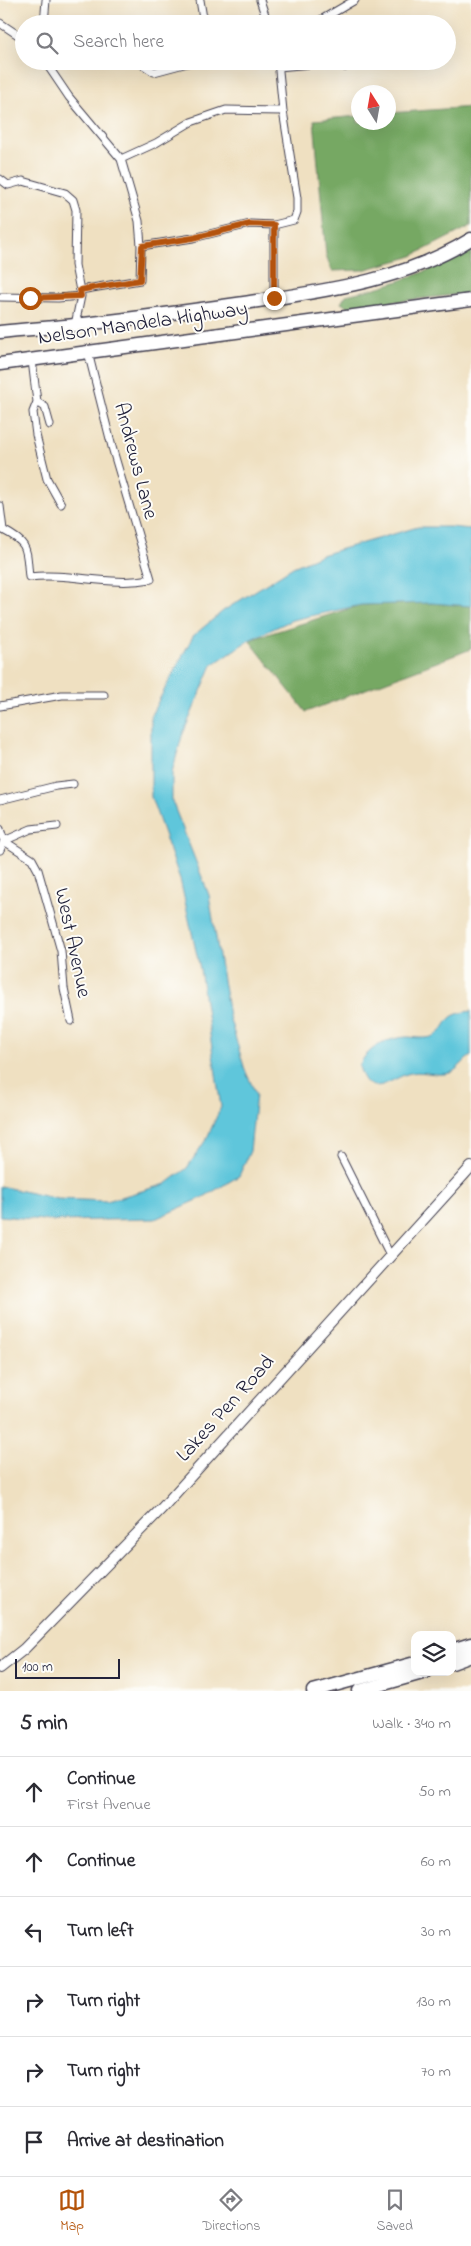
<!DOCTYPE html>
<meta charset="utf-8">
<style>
:root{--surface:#fff;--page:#f7f7f7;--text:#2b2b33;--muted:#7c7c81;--line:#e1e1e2;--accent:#b45309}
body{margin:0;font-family:"Indie Flower",sans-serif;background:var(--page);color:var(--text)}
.controls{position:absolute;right:15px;bottom:15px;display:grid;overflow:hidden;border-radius:10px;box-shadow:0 5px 20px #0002}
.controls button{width:45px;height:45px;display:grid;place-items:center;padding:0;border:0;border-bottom:1px solid var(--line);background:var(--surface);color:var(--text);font:25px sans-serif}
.compass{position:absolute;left:351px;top:85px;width:45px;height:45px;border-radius:50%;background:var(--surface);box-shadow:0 5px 20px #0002;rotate:349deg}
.scale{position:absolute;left:15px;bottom:12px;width:105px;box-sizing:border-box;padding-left:5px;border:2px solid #22223b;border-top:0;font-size:14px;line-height:18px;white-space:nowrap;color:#22223b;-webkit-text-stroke:4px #fdfcf7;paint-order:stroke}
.stop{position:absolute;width:15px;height:15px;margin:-11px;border:4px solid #b45309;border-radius:50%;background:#fff}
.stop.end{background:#b45309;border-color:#fff;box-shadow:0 1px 5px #0008}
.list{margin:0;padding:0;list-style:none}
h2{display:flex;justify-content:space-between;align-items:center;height:65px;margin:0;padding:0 20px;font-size:21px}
h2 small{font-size:16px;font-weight:400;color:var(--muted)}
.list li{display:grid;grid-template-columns:32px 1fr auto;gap:15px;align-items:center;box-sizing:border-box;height:70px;padding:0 20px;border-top:1px solid var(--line)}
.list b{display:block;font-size:19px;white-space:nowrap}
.list p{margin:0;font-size:16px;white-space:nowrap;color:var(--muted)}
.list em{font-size:16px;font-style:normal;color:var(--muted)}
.icon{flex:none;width:28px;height:28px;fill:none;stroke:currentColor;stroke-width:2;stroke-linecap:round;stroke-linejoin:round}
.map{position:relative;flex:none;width:471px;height:1691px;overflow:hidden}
.search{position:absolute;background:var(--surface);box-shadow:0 5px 20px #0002;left:15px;right:15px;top:15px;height:55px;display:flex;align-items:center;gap:12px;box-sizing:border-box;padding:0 18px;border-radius:28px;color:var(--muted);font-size:19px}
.sheet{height:485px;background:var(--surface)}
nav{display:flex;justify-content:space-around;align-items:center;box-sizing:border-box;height:70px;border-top:1px solid var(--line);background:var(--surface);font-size:14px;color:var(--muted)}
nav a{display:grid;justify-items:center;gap:2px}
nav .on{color:var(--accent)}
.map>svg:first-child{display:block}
</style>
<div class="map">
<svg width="471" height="1691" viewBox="0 0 471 1691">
<rect width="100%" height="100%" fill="#fdfcf7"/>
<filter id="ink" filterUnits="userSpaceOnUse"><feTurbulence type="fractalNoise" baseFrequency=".02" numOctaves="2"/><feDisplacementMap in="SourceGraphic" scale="10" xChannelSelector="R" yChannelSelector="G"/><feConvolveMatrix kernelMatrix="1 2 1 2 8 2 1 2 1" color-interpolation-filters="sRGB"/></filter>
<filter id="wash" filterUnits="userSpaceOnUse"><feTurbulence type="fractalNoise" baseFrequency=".0096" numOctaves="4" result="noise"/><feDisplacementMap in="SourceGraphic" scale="20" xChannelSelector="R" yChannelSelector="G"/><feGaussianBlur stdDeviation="1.12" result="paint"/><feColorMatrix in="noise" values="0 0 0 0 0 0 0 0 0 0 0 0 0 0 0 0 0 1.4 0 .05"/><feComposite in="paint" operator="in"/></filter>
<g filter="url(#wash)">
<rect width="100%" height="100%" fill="#efe0c1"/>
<path fill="#76a863" stroke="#4c654f" d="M471,107V226L410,257L363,270L332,271L326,255L314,120L358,116V122H388L389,113Z
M471,251V293L348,307L341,303L346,295C394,285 427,272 471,251Z
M431,603L471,606V649L306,712L249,640L361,605Z"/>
<path fill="#5ec6db" stroke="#40748b" d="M418,527H450L471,529V606L431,603L361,605L292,620L249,640L212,665L182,736L172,772V801L209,895L229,1016L245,1070L256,1094L250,1151L239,1176L202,1198L155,1219L55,1221L0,1216V1186L58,1199L107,1201L166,1184L187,1168L207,1138L221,1107L200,969L180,879L151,797V715L193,636L223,611L293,567L321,555Z
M471,1011V1056C463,1061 458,1070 450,1073C435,1077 421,1069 407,1074C387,1081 368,1101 359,1066C367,1048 387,1038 407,1037C415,1037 425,1040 434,1036C452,1025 440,1015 471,1011Z"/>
</g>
<g filter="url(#ink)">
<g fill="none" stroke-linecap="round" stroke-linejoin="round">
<defs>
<path id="street" d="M200,0L204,24
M260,0L268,24
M0,23L24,39
M44,24L46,0
M314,24L355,0
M47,61L48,66L69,97L121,159L139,221L141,246L140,280L80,290
M137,61L154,72L195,61
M279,67L331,62L345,67L361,61
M121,159L156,143L191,122L226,110L283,111
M0,179L8,185L23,181L65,193L73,200L76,210L75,265L81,296L75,325
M141,246L193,238L250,224L274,225
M0,297L58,298L81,296
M274,298V225L294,220L297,212V198L283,111L278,61
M32,360L37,402L33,412L36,435L47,479L61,504
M37,402L45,407L50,425
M0,506L3,530C30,544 26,549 29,577C70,572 110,587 151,579L112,447L88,352
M0,706L62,695H104
M0,800L56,786L73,784
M0,829L4,841L32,859L38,870L61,951L64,988L71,1021
M0,850L4,841L31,829L57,826
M341,1157L390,1255"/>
<path id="secondary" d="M0,1668L24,1649L162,1508L471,1167"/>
<path id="highway" d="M0,332C25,329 50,328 75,325C132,319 188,311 244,303C323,291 402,282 471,239
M0,364L471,300
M452,1650L471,1644
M452,1663L471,1656
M313,1691L415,1663
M359,1691L426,1672"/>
</defs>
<use href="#street" stroke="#413e4f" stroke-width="9"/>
<use href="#secondary" stroke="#413e4f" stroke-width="12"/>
<use href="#highway" stroke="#413e4f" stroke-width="15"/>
<use href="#street" stroke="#fff" stroke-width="7"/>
<use href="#secondary" stroke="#fff" stroke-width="10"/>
<use href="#highway" stroke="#fff" stroke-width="12"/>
</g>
</g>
<g fill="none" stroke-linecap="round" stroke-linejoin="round" filter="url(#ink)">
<path stroke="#b45309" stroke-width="6" d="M30,298L81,296L80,290L140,280L142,246L193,238L250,224L274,225V298"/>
</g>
<g text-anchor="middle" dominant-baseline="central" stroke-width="4" stroke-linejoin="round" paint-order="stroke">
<g font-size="21" fill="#22223b" stroke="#fdfcf7">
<text transform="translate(143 324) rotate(-8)">Nelson Mandela Highway</text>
<text transform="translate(135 461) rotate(75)">Andrews Lane</text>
<text transform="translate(72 943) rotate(78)">West Avenue</text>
<text transform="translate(226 1409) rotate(-48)">Lakes Pen Road</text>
</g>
</g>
</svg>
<div class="controls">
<button><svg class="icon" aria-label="layers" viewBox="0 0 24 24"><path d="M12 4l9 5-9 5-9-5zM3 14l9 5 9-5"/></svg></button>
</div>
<svg class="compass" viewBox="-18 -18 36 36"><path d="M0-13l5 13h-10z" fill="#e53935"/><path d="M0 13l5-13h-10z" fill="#7c7c81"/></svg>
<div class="scale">100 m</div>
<div class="stop" style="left:30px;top:298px"></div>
<div class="stop end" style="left:274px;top:298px"></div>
<div class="search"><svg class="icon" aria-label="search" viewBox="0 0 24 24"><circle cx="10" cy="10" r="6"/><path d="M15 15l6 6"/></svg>Search here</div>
</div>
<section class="sheet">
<h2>5 min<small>Walk · 340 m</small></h2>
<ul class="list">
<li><svg class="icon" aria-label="ahead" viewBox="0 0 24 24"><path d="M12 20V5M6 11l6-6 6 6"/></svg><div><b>Continue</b><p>First Avenue</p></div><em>50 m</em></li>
<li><svg class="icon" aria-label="ahead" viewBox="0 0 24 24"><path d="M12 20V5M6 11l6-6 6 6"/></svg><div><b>Continue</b></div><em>60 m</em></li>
<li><svg class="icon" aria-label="left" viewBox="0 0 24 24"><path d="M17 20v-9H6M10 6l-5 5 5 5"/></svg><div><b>Turn left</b></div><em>30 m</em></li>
<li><svg class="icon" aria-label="right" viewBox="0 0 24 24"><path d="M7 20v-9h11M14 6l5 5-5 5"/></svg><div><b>Turn right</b></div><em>130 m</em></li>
<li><svg class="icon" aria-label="right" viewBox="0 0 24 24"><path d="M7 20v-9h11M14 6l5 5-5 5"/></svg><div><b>Turn right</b></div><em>70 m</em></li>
<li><svg class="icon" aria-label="arrive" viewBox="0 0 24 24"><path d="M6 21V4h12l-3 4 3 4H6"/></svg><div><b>Arrive at destination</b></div></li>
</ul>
</section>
<nav>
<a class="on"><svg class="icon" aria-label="map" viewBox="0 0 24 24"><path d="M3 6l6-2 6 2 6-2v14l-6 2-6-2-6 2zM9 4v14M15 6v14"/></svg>Map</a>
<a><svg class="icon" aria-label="directions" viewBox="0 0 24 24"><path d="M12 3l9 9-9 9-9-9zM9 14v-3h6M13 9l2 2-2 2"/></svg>Directions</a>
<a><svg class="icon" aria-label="saved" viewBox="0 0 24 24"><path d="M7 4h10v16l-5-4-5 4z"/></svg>Saved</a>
</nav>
